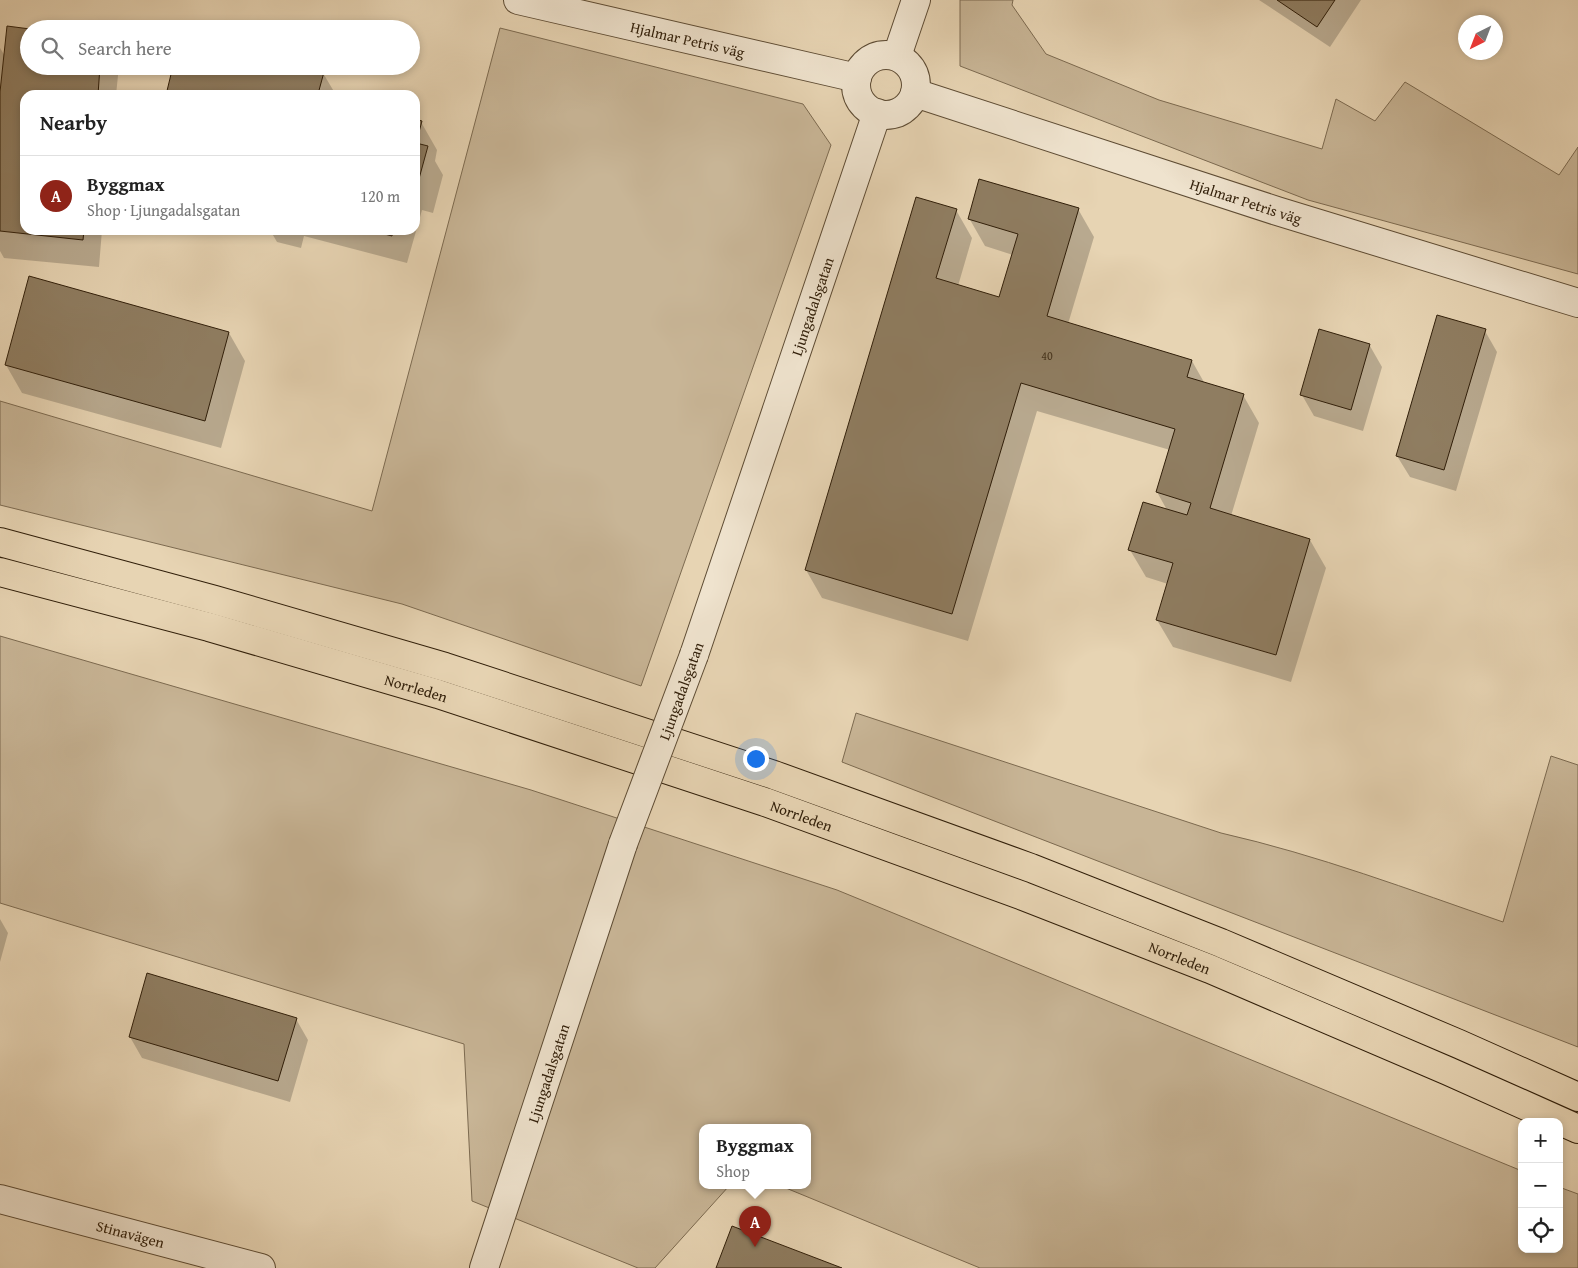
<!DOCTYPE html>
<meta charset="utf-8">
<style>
:root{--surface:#fff;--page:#f6f6f6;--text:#222;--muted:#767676;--line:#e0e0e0;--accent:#8f2418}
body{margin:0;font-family:"Gentium Book Plus",serif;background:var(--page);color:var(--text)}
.controls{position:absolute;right:15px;bottom:15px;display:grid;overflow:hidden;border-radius:10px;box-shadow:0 2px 8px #0003}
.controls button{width:45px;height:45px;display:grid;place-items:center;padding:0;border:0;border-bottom:1px solid var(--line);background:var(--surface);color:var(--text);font:25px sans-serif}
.compass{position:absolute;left:1458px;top:15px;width:45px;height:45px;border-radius:50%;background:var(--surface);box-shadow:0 2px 8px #0003;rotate:222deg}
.you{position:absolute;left:755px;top:758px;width:18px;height:18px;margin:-12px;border:4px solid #fff;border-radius:50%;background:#1a73e8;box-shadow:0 0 0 8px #1a73e833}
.badge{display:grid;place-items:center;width:32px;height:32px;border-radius:50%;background:var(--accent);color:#fff;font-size:16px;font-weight:700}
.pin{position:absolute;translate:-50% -41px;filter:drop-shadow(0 1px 2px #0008)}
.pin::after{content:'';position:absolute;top:26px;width:18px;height:15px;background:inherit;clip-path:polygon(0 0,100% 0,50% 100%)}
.popup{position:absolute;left:699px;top:1124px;width:112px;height:65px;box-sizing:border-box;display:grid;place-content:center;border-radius:10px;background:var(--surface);filter:drop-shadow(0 1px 4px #0005);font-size:16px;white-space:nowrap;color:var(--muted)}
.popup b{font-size:19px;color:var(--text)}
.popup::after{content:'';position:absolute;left:50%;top:100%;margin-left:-10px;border:10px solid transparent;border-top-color:var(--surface)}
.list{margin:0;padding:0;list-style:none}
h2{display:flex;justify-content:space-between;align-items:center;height:65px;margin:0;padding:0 20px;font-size:21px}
h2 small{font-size:16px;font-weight:400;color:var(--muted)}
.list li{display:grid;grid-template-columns:32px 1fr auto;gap:15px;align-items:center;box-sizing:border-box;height:80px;padding:0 20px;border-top:1px solid var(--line)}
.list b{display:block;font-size:19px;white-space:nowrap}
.list p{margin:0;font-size:16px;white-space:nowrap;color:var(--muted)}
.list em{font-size:16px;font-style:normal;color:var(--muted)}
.icon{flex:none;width:28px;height:28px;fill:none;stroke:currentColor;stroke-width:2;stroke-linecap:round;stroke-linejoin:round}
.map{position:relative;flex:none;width:1578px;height:1268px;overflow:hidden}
.search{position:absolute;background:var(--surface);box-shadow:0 2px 8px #0003;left:20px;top:20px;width:400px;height:55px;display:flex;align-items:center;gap:12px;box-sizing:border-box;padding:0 18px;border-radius:28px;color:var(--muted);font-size:19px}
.panel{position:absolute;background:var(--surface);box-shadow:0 2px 8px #0003;left:20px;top:90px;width:400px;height:145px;border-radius:15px}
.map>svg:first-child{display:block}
</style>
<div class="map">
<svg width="1578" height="1268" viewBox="0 0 1578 1268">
<rect width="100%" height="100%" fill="#e7d4b3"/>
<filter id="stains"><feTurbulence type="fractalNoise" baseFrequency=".004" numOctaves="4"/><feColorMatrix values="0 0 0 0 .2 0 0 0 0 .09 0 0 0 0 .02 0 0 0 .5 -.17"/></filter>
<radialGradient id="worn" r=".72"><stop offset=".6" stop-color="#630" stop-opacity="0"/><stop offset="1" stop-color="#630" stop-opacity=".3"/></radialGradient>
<path fill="#c8b596" stroke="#7c6a50" d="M960,0H1013L1012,5L1046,54L1159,100L1322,149L1336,99L1375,121L1405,82L1559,175L1578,147V274L1308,200L960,66Z
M500,28L803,104L831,145L641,686L402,604L0,505V401L372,511Z
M0,636L531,790L837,890L1522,1171V1249H1559V1187L1578,1194V1268H980L781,1186H808V1128H702V1186H729L655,1268H638L472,1201L464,1044L0,903Z
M856,713L1221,833C1318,855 1410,890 1503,922L1551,756L1578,765V1047L842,762Z"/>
<path fill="#0003" d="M1259,0H1361L1330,47Z
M0,48L5,56L29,66H119L116,95H25V230H102L99,267L4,258L0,251V105L2,89H0Z
M323,73L336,95H167Z
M415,120L421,122L437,150L435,161L443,175L433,213L422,210L407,263L304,236L301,248L277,242L270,230H415Z
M1078,209L1094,237L1068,324L1192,361L1205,384L1243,395L1259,423L1231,516L1310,540L1326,568L1291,682L1173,647L1157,620L1168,584L1146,577L1130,550L1167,510L1157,492L1170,450L1037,411L968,641L822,598L806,570L956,210L972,238L958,286L1000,299L1013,255L985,246L969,218Z
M1320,331L1370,346L1382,367L1363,431L1314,416L1302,395Z
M1485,331L1497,352L1456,491L1410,477L1397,456Z
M229,333L245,361L221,448L22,393L6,365Z
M0,919L8,933L0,962Z
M296,1019L308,1040L290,1102L142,1058L130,1037Z"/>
<path fill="#8f7d61" stroke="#301e09" d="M1277,0H1335L1317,27Z
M7,26L30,29L29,66H100L98,95H25V230H84L83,240L0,231V92Z
M173,66H301L324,72L318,94L323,95H166Z
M415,119L422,121L416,143L428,146L417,186L415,185Z
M979,179L1079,208L1047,316L1192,360L1187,377L1244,394L1210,508L1310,539L1276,655L1156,620L1173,563L1128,550L1143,502L1187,515L1191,503L1156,492L1175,429L1021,383L952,614L805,570L916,197L957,209L936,278L999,297L1018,234L968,219Z
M369,230H393L392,236Z
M29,276L229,332L205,421L5,365Z
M1437,315L1486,329L1444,470L1396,456Z
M1319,329L1370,344L1351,410L1300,395Z
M147,973L297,1018L278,1081L129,1037Z
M732,1226L842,1268H716Z"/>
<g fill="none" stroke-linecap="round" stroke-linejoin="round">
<defs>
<g id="minor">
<path id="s1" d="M518,0L857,78"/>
<circle cx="886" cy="85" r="30"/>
<path d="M897,56L916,0"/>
<path id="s2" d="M915,93L1277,211L1578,303"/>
<path id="s3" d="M694,655L877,113"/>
<path id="s4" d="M0,1199L261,1268"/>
<path id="s5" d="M484,1268L623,844"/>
</g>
<g id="trunk">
<path d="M0,542L215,600L445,667L774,775L1031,868L1221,943L1459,1044L1578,1097"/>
<path id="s6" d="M0,572L209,627L438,694L765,802L1023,896L1210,969L1448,1071L1578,1129"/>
</g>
</defs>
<use href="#minor" stroke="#5e4c34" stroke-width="30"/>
<use href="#trunk" stroke="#301e09" stroke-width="30"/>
<use href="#minor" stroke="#efe3ce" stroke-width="28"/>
<use href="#trunk" stroke="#e7d4b3" stroke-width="28"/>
<defs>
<path id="minor-bridge" d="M623,844L694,655"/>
</defs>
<use href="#minor-bridge" stroke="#5e4c34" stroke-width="30" stroke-linecap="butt"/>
<use href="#minor-bridge" stroke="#efe3ce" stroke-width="28"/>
</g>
<g text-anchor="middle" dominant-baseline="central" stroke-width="5" stroke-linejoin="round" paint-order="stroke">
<g font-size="12" fill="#48361f">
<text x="1047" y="355">40</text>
</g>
<g font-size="15" fill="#301e09" stroke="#efe3ce">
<text stroke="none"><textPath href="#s1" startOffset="174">Hjalmar Petris väg</textPath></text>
<text stroke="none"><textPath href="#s2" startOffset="348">Hjalmar Petris väg</textPath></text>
<text stroke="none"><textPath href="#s3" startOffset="368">Ljungadalsgatan</textPath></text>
<text stroke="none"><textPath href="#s6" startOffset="432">Norrleden</textPath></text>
<text transform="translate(681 691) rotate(-70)">Ljungadalsgatan</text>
<text stroke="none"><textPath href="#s6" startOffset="838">Norrleden</textPath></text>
<text stroke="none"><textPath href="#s6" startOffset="1242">Norrleden</textPath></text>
<text stroke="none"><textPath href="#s5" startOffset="205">Ljungadalsgatan</textPath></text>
<text stroke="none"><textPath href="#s4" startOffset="135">Stinavägen</textPath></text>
</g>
</g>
<rect width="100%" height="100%" filter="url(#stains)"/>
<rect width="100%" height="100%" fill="url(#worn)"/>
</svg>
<div class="controls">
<button>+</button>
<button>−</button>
<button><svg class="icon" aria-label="locate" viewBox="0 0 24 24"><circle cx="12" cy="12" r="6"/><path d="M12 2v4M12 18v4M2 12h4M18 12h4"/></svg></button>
</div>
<svg class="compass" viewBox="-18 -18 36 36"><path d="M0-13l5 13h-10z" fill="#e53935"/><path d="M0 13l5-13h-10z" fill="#767676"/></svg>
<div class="you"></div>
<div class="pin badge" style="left:755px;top:1247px">A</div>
<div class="popup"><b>Byggmax</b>Shop</div>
<div class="search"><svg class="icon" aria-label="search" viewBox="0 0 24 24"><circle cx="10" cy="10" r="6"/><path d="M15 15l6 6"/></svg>Search here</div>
<section class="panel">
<h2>Nearby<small></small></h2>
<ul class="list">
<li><span class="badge">A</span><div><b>Byggmax</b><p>Shop · Ljungadalsgatan</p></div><em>120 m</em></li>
</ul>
</section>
</div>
